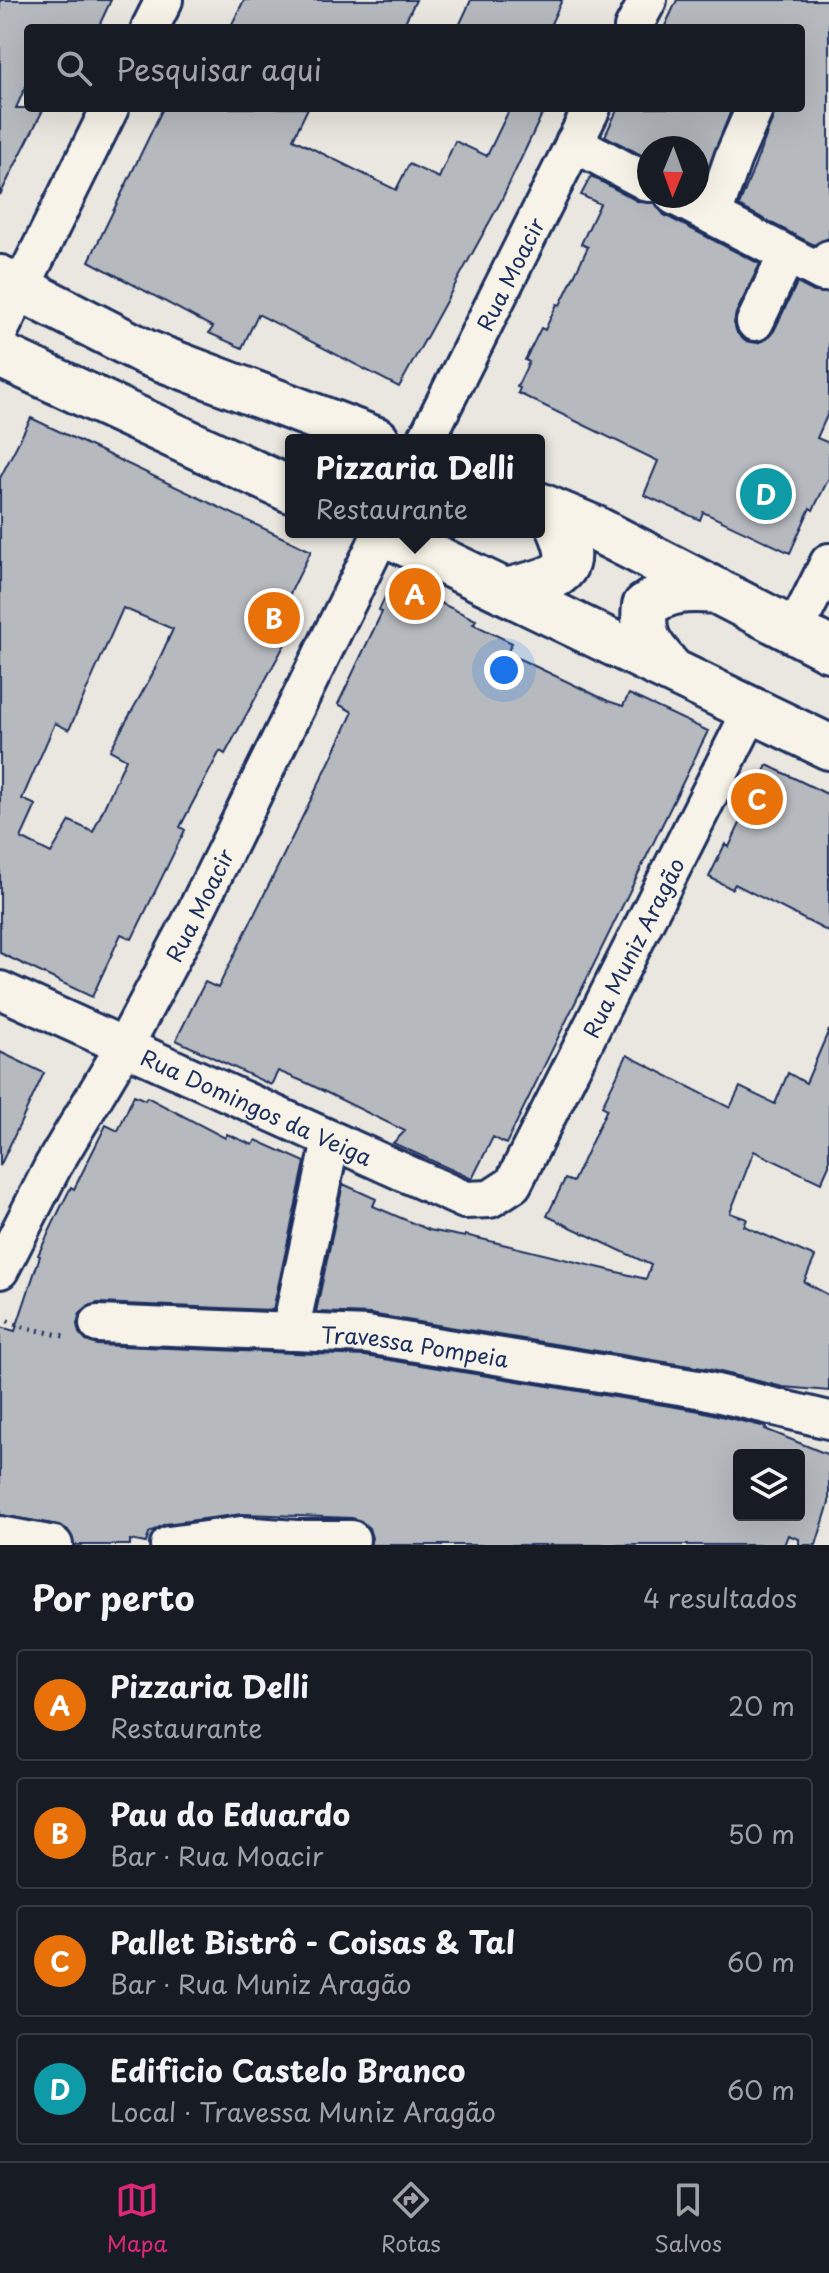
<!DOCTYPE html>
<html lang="pt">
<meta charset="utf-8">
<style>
:root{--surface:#171b24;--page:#242831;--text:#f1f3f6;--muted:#9ea1a6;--line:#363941;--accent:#db2777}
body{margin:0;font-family:"Playpen Sans",sans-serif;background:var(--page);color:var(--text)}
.controls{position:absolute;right:24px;bottom:24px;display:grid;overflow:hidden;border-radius:8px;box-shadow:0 8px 32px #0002}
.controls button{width:72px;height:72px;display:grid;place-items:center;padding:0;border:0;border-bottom:2px solid var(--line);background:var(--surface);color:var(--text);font:40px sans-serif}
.compass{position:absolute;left:637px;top:136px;width:72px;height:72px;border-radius:50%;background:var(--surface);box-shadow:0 8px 32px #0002;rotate:181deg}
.you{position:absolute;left:504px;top:670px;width:28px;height:28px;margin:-20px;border:6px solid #fff;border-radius:50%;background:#1a73e8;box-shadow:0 0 0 12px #1a73e833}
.badge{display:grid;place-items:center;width:52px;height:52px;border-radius:50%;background:var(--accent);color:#fff;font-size:26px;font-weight:700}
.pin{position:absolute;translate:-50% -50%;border:4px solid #fff;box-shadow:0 2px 8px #0006}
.popup{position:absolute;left:285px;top:434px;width:260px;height:104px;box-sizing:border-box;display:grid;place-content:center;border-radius:8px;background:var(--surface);filter:drop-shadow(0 2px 6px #0005);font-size:26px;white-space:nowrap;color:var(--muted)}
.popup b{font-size:30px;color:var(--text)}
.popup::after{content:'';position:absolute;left:50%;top:100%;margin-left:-16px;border:16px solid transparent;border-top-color:var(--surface)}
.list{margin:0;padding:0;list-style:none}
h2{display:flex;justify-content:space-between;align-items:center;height:104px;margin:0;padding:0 32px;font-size:34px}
h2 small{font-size:26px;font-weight:400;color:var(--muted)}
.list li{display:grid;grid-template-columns:52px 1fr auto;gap:24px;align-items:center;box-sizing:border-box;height:112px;margin:0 16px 16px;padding:0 16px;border:2px solid var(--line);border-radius:8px}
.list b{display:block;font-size:30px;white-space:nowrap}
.list p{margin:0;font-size:26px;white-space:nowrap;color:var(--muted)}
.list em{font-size:26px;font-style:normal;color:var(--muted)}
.icon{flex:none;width:44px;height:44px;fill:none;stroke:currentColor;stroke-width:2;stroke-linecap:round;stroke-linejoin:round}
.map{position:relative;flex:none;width:829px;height:1545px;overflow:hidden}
.search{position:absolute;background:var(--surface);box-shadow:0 8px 32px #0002;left:24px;right:24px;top:24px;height:88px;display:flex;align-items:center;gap:20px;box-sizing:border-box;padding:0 28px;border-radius:8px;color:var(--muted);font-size:30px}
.sheet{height:616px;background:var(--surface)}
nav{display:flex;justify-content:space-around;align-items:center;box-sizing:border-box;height:112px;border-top:2px solid var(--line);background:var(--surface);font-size:22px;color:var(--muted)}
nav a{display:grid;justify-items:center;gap:4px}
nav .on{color:var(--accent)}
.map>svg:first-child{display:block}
</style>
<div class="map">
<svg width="829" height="1545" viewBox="0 0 829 1545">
<rect width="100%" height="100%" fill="#eae7e0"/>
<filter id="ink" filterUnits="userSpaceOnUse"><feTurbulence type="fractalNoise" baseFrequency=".0125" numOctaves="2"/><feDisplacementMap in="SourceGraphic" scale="16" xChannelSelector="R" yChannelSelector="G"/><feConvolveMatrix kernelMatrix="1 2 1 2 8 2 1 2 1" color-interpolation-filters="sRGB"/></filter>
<g filter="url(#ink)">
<path fill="#b6babf" stroke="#1b2f5e" stroke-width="2" fill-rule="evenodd" d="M0,0H111L98,28H28V81L16,108H44L0,195Z
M244,0H416L402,28H230Z
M471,0H562L549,28H458Z
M677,0H829V238L814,245L739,206L773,118L775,108H801V28H664Z
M163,108H308L293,139L396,190L409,164L439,178L455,141L487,156L510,108H545L501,201L399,387L258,314L242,348L209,333L213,327L89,261Z
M618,108H732L701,186L697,184V148H649V159L605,136Z
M591,176L639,202L655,203L664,215L760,264L736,313L734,323L737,333L745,341L757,343L767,339L774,331L797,283L814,292H829V411L817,438L829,443V478L813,510L810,508L790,553L703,512L700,520L644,495L658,461L518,393L520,388L517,387L529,362L525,360L541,328L545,330L557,304L560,305L588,247L581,244L600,204L581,195Z
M31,418L311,551L281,612L298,620L225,754L220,751L180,827L185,830L132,939L121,934L92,997L0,953V478ZM123,608L173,629L152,675L110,750L126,759L93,832L70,821L51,853L21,838L36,805L22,799L55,723L69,730Z
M393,580L476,620L473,624L512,643L507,653L608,701L623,706L629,694L708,731L506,1144L493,1137L472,1179L393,1143L405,1131L307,1083L278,1071L271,1085L176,1040L205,982L218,988L327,767L352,714L351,711L338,704L382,612L379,610Z
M767,765L829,795V932L735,884L732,889L709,877L725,844L729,847Z
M829,1030V1165L821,1183L754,1151L730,1213L747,1219L744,1226L815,1257L804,1282L829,1295V1391L783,1387L708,1369L370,1314L316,1312L343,1184L376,1199L373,1206L429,1230L465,1237V1235L646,1279L651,1265L547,1216L565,1179L573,1182L607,1109L602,1106L627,1055L730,1108L740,1087L775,1104L788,1073L806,1083Z
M0,1052L44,1073L0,1166Z
M134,1095L145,1100L147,1097L225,1138L227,1134L253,1145L256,1140L305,1162L273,1310L98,1303L88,1306L80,1313L77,1324L79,1333L86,1341L97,1345L365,1356L700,1411L766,1427L765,1429L829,1455V1503L816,1545H799V1539L788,1535L784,1545H370L372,1538L369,1528L361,1521L352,1518L242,1514L165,1524L149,1533L146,1543L130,1540V1545H74L68,1530L59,1525L0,1515V1327L15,1331L40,1256L38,1255L61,1207L71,1187L74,1189L106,1125L118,1131ZM739,1455H799V1515H739Z"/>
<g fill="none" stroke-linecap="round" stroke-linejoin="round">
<defs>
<g id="minor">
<path d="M150,28L164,0"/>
<path d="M633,28L648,0"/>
<path d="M574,143L649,183"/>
<path d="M674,196L823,273L829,259"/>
<path d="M713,216L733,158L754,110"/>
<path d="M755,322L787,255"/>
<path d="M0,330L110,108"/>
<path id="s1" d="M426,440L592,108"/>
<path d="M795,630L829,562"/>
<path id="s2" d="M0,990L465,1200L490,1199L513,1184L752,709"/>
<path id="s3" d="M0,1270L53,1166L124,1047L190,923L382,532"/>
<path id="s4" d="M98,1324L367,1335L704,1390L829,1420"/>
<path d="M290,1332L331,1141"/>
<path d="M0,1535L54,1545"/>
<path d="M169,1545L241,1535L296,1539H351"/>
</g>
<path id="major" d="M0,278L147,353L377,440
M0,355L291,490
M539,505L594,528L829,649
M382,532L829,747
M506,591C566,576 584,573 551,510
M672,671C651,647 641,639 645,606C669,588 688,589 717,591"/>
</defs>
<use href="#minor" stroke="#1b2f5e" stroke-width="42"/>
<use href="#major" stroke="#1b2f5e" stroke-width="50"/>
<path stroke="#1b2f5e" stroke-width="5" stroke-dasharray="2 6" stroke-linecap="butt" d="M0,1318L23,1327L68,1337"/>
<use href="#minor" stroke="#f7f3e8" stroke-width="36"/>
<use href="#major" stroke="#f7f3e8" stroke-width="44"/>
</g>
</g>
<g text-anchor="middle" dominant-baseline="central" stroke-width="8" stroke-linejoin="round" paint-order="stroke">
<g font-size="22" fill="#1b2f5e" stroke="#f7f3e8">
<text stroke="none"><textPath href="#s1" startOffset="186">Rua Moacir</textPath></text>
<text stroke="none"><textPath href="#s3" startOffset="416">Rua Moacir</textPath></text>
<text stroke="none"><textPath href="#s2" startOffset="828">Rua Muniz Aragão</textPath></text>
<text stroke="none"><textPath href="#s2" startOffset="282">Rua Domingos da Veiga</textPath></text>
<text stroke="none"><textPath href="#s4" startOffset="318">Travessa Pompeia</textPath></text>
</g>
</g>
</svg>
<div class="controls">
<button><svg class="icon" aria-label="layers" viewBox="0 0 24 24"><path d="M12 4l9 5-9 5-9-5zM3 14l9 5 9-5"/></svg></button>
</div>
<svg class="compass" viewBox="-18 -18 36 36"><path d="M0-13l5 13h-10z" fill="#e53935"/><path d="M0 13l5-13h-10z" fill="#9ea1a6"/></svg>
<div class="you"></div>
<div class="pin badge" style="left:415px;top:594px;background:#e8710a">A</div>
<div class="popup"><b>Pizzaria Delli</b>Restaurante</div>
<div class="pin badge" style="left:274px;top:618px;background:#e8710a">B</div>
<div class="pin badge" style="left:757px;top:799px;background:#e8710a">C</div>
<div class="pin badge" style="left:766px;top:494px;background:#0f9aa8">D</div>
<div class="search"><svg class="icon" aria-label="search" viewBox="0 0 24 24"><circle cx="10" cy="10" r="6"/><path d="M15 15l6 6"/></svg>Pesquisar aqui</div>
</div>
<section class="sheet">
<h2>Por perto<small>4 resultados</small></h2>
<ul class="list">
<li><span class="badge" style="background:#e8710a">A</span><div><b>Pizzaria Delli</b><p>Restaurante</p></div><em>20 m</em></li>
<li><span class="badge" style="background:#e8710a">B</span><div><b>Pau do Eduardo</b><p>Bar · Rua Moacir</p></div><em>50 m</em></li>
<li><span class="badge" style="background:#e8710a">C</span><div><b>Pallet Bistrô - Coisas &amp; Tal</b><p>Bar · Rua Muniz Aragão</p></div><em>60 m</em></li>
<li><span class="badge" style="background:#0f9aa8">D</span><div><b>Edificio Castelo Branco</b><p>Local · Travessa Muniz Aragão</p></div><em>60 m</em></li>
</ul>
</section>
<nav>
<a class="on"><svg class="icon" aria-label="map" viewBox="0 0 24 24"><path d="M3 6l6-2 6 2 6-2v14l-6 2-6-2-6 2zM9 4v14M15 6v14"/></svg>Mapa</a>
<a><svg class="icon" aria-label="directions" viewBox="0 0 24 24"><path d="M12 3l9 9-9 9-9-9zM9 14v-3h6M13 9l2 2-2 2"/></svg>Rotas</a>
<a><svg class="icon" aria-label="saved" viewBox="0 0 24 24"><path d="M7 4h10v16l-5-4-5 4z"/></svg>Salvos</a>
</nav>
